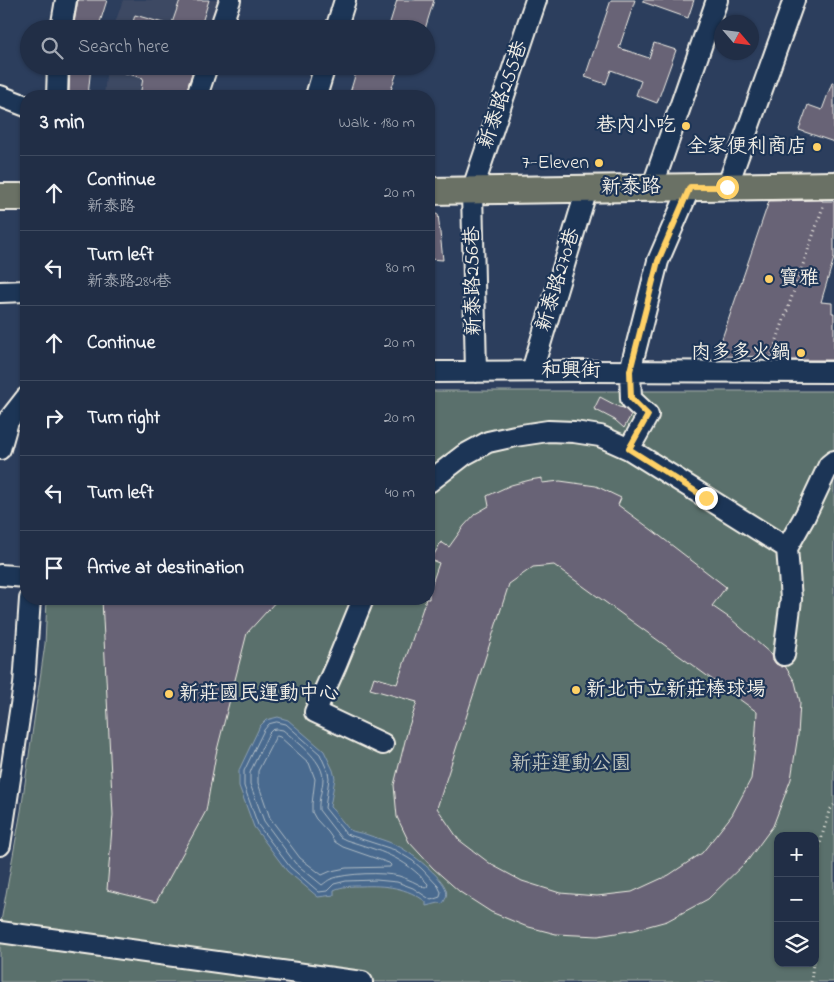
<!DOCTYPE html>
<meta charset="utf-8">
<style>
:root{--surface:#212e46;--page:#29364d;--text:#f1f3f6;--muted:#a2a8b3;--line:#3e4a5f}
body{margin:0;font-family:"Indie Flower","LXGW WenKai TC",sans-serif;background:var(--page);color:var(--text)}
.controls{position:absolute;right:15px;bottom:15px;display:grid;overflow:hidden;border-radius:10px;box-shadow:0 1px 4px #0004}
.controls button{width:45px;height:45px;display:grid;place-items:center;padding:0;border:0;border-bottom:1px solid var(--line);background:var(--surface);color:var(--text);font:25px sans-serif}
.compass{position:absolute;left:714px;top:15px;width:45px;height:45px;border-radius:50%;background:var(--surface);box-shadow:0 1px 4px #0004;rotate:118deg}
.stop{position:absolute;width:15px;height:15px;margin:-11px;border:4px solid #ffd166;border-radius:50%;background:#fff}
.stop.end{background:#ffd166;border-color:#fff;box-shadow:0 1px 5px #0008}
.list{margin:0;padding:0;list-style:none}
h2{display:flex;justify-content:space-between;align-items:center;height:65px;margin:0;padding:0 20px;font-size:21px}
h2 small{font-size:16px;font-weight:400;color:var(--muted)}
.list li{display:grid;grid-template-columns:32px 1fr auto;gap:15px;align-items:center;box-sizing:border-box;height:75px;padding:0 20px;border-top:1px solid var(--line)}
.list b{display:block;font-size:19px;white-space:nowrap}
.list p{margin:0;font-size:16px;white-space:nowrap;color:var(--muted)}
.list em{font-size:16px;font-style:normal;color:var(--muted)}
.icon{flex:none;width:28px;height:28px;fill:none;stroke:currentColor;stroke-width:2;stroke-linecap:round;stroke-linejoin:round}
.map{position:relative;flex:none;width:834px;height:982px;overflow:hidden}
.search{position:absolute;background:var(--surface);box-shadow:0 1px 4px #0004;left:20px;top:20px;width:415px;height:55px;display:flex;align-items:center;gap:12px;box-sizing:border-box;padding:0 18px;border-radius:28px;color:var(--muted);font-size:19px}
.panel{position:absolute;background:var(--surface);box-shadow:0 1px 4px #0004;left:20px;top:90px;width:415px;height:515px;border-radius:20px}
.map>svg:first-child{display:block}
</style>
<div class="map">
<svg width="834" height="982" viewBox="0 0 834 982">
<rect width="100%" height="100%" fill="#2c3e5d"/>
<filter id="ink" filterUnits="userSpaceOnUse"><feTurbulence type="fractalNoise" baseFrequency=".02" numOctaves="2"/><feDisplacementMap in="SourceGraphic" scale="10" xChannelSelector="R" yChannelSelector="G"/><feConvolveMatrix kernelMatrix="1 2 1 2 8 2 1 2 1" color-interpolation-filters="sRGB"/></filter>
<g filter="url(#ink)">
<path fill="#3e4964" d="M123,0H220L211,29H113Z
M107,66H200L192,96H104Z"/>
<path fill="#5a706c" stroke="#a7b0aa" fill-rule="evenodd" d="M429,391H834V982H0V927L21,811L45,644L47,599H429ZM778,836H815V963H778Z"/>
<path fill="#486a8f" stroke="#8da0b3" d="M278,717L288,720L324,751L333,770L335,778L330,807C334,810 348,829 350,830C354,832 361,833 365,834C376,838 388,841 398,846C410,852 443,877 446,890C448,895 445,901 442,904L439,903L426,906V902C407,887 385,885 361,886C352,886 342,886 334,890V895L318,897L287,871L254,827L239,786V770L260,726L266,720Z"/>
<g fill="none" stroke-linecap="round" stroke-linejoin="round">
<path stroke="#afbbc4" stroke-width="1" d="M277,722L286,724L320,754L328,772L329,778L325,808L346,834L395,850L413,861L422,869L438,886L441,892L440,897L431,900L413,888L397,882L376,880L346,881L334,884L327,891L319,892L290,867L258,825L244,786V771L264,730L269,724Z
M277,729L283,730C296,741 322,759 323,778C323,789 318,799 319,810L340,837L346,840C380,851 403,856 428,884L427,887L425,888C417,883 408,879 399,876C384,872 346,873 331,879C328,880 325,883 322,885L295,863L264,821L250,784V773L252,768L269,733L272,730Z
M277,736L280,737L309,763L315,779L312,804V812L316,819L328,832L335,842L343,847L389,863L391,865L390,867L346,868L331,871L322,875L300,858L270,818L258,783V771L275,738Z"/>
</g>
<path fill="#686376" stroke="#f4f1e8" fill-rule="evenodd" d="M78,0H107L98,29H73Z
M180,0H209L200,29H170Z
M397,0H434L425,29H388Z
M611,0H635L619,48L649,58L654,43L676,50L657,103L636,95L641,81L611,70L606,84L585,77Z
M643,0H694L688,18L643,2Z
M135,15L170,25L169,29H131Z
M70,66H91L88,96H69Z
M115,66H194L185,96H140L143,78L114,70Z
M358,66H399L389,96H349Z
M832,83H834V142L799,130L808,105L822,110Z
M822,200V201H834V258L821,302L832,303V313H834V360H783L779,357L716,356L769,201Z
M438,214L443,260L429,259V215Z
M600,397L619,407L624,408L631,415L624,428L615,420L594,409Z
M542,478V483L560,481L596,486L621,498L618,505L652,530L726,587L712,606L731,619L772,655L773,660L776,664L782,667L785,666L795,682L800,702L798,735L791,779L773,826L748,860L708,899L667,921L634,930L598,936L556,934L525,926L491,912L460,892L433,868L409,842L397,817L394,785L408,729L417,702L370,689L374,677L397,684L426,599H429V592L439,563L431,560L441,542L449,547L464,526L475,514L489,506L487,496L511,485L530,480ZM554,565L757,712L755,746L751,779L732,815L702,853L669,875L632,892L597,896L560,893L522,881L492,865L459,840L437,808L509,584L533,567Z
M102,599H278L247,633L216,754L206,811L156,902L107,890L113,815Z"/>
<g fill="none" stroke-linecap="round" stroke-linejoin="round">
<defs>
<path id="minor" d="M61,29L66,0
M220,29L230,0
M336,29L345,0
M0,96L26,106
M57,96L58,66
M197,96L207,66
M316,96L325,66
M727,187L794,0
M652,188L717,0
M0,292L26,291
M532,371L587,189
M429,372L590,371L834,372
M476,372L472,191L536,0
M0,449L8,421L26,398
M629,449L648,415L631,399L630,371L658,261L690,187
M429,482L464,455L488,442L515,436L548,431L574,432L600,436L629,449L787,548
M0,575L26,577
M363,599L336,665L315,712L383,744
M784,655L791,599L787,548L805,516L829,465L834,461
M0,845L24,685L30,599
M0,932L362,982"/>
<path id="major" d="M429,191L834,185
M0,197H26"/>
</defs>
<use href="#minor" stroke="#f4f1e8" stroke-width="24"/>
<use href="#major" stroke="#f4f1e8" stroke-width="30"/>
<path stroke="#f4f1e8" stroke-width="3" stroke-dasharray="1 4" stroke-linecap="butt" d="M772,354L824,204
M815,867L817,855L829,811L834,805
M811,982L813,963"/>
<use href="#minor" stroke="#1d3557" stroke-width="20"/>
<use href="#major" stroke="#6b7165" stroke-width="26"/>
</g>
</g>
<g fill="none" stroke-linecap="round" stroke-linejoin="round" filter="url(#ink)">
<path stroke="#ffd166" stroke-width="6" d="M706,498L629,449L648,415L631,398L630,371L658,261L690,187H727"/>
</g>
<g fill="#ffd166" stroke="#1d3557" stroke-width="2">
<circle cx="686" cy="126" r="5"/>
<circle cx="817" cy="147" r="5"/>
<circle cx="599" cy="163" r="5"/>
<circle cx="769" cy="279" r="5"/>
<circle cx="801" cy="353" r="5"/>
<circle cx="576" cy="690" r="5"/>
<circle cx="169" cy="694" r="5"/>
</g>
<g text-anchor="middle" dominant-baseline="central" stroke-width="4.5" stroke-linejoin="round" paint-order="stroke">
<g font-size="20" fill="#f4f1e8" stroke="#1d3557">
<text transform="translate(504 95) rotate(-71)">新泰路255巷</text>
<text transform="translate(631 188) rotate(-1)">新泰路</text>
<text transform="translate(559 280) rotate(-73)">新泰路270巷</text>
<text transform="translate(474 281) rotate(-91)">新泰路256巷</text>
<text x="571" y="371">和興街</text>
</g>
<g font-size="20" fill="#f4f1e8" stroke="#1d3557" text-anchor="end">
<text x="676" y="126">巷内小吃</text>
<text x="807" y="147">全家便利商店</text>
<text x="589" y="163">7-Eleven</text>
<text x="779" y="279" text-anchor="start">寶雅</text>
<text x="791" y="353">肉多多火鍋</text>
<text x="586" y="690" text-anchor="start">新北市立新莊棒球場</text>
<text x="179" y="694" text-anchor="start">新莊國民運動中心</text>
</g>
<g font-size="20" fill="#bec4bd" stroke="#1d3557">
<text x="571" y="764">新莊運動公園</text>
</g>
</g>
</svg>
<div class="controls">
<button>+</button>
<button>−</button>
<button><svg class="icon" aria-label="layers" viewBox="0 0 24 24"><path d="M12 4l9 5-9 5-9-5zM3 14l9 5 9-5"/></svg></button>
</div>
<svg class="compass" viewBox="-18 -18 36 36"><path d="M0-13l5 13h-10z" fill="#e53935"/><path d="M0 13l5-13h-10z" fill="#a2a8b3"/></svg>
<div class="stop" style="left:727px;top:187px"></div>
<div class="stop end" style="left:706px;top:498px"></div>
<div class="search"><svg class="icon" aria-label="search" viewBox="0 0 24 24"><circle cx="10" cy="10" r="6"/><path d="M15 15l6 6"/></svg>Search here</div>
<section class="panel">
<h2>3 min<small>Walk · 180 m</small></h2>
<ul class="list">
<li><svg class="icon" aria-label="ahead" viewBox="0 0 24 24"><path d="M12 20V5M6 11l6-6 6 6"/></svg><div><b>Continue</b><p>新泰路</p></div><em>20 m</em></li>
<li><svg class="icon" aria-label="left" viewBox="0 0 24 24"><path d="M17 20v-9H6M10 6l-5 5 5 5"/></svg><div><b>Turn left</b><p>新泰路284巷</p></div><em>80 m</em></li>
<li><svg class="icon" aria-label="ahead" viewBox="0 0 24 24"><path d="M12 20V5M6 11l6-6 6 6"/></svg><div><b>Continue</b></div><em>20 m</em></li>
<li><svg class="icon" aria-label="right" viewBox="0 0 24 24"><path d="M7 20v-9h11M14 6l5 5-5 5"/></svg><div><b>Turn right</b></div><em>20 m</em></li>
<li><svg class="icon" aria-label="left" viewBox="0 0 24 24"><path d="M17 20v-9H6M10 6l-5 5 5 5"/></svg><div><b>Turn left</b></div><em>40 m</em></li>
<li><svg class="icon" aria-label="arrive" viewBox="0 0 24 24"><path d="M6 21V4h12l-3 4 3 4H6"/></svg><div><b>Arrive at destination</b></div></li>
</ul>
</section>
</div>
